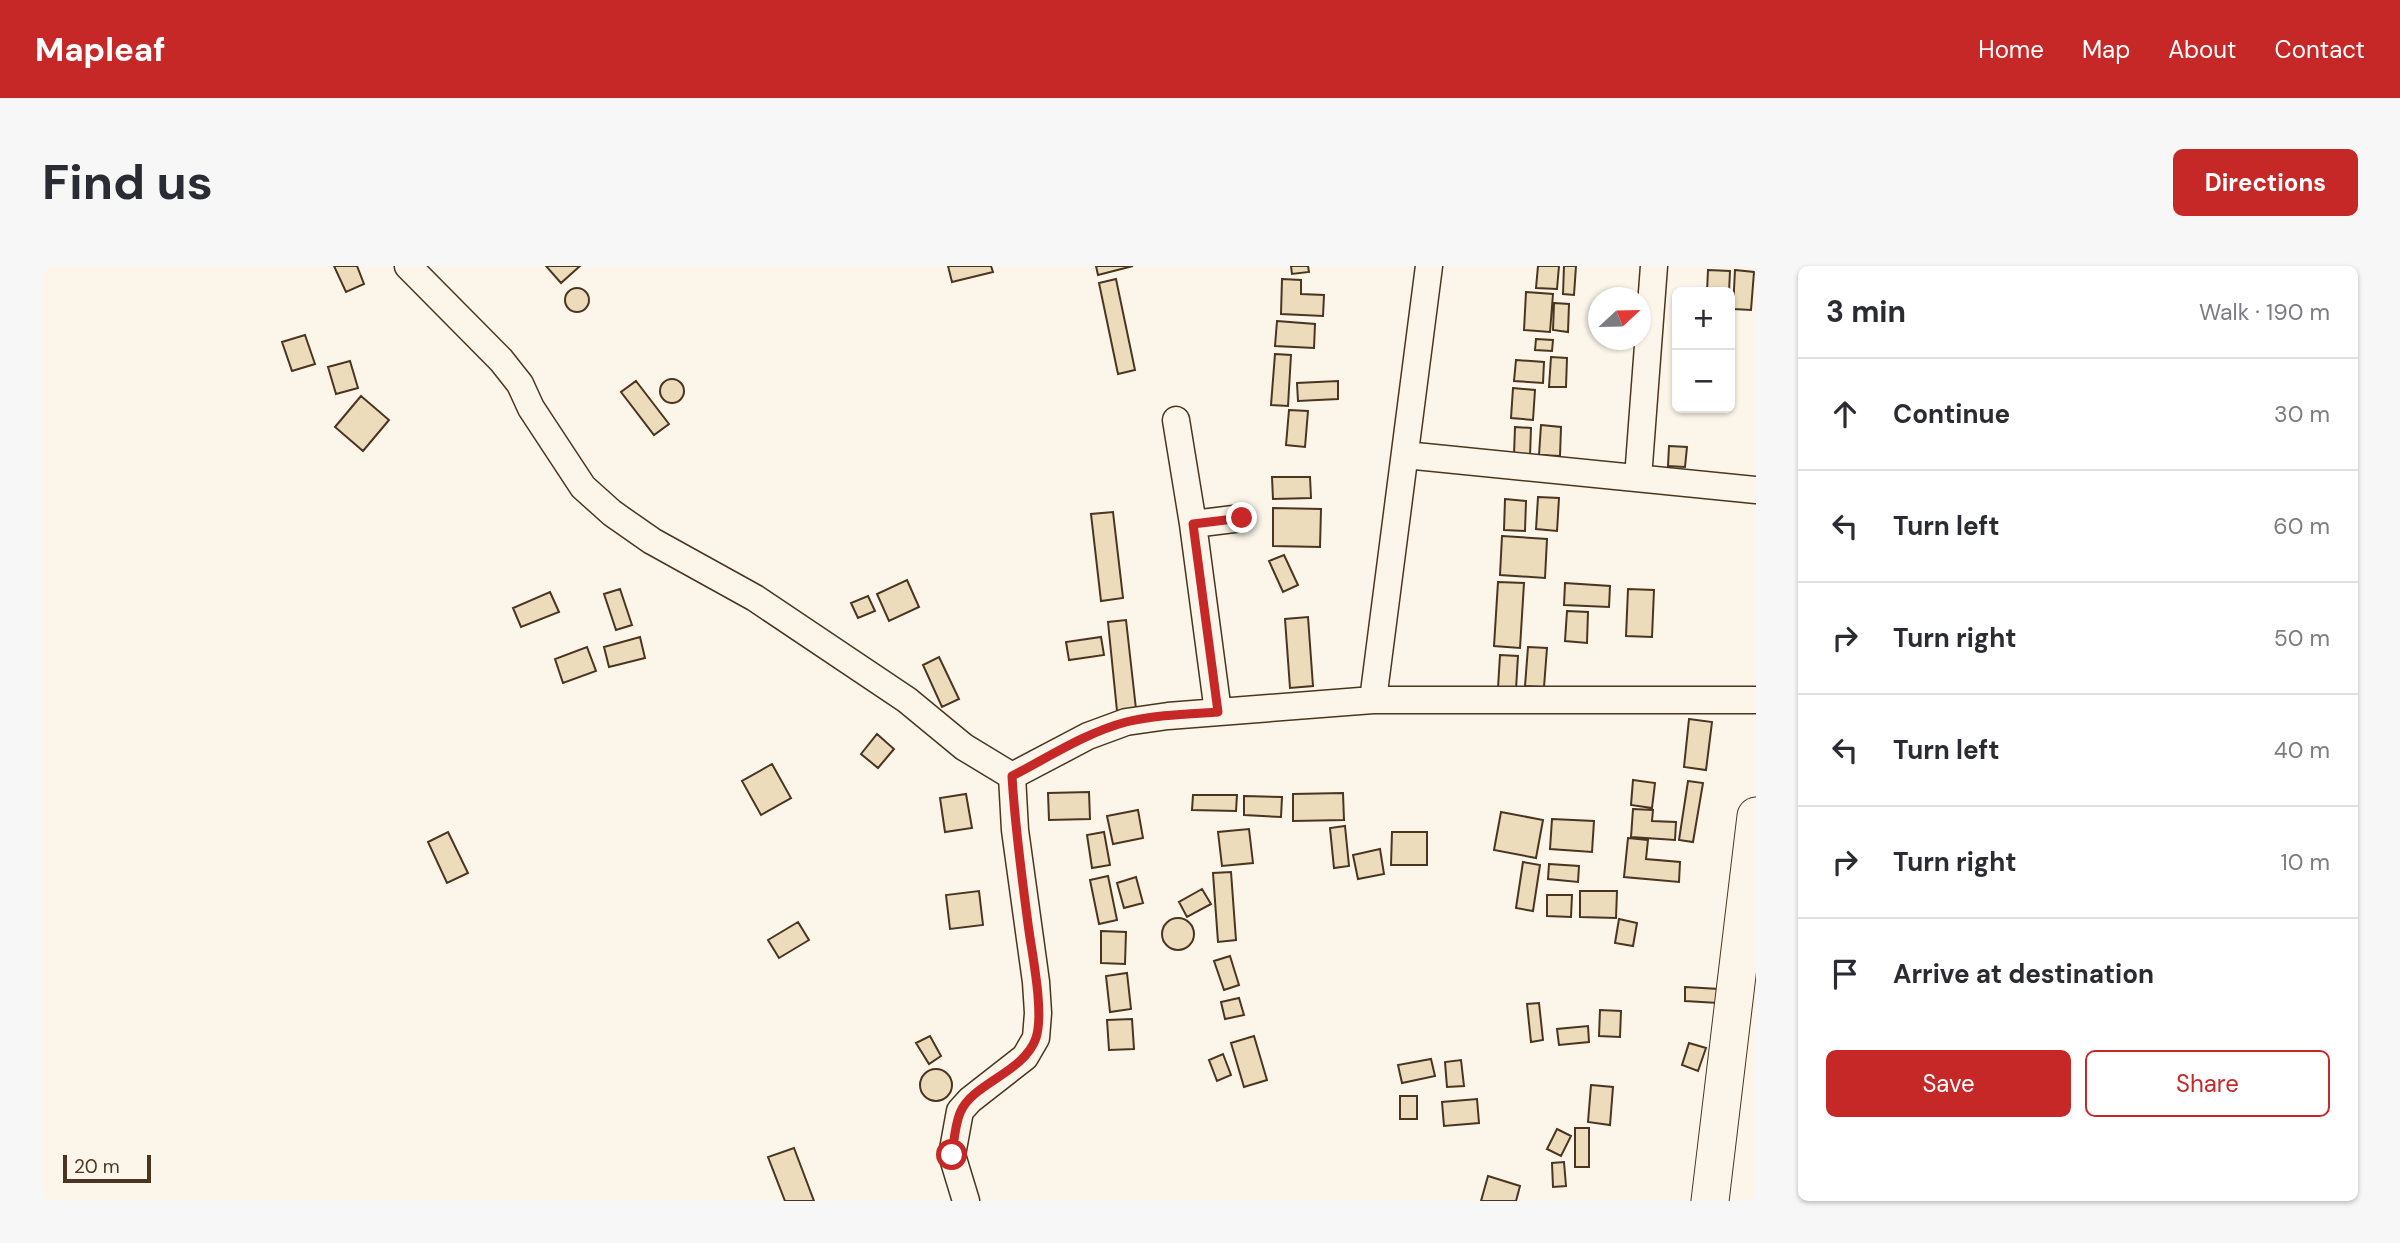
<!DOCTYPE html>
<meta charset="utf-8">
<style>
:root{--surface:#fff;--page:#f7f7f7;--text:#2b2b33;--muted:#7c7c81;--line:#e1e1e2;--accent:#c62828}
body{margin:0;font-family:"DM Sans",sans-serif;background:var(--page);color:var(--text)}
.controls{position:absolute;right:21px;top:21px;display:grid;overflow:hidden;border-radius:10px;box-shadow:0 2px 5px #0004}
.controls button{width:63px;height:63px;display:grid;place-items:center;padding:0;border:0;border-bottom:2px solid var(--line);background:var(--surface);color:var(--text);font:35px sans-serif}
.compass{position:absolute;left:1546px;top:21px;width:63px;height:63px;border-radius:50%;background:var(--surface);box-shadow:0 2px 5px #0004;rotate:68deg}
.scale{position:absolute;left:21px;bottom:18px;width:88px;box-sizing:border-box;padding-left:7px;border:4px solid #4a3520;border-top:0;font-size:19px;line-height:24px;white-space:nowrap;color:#4a3520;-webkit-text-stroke:5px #fbf6e9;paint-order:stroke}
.stop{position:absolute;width:21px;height:21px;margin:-16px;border:5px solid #c62828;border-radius:50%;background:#fff}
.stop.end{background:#c62828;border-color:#fff;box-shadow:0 2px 7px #0008}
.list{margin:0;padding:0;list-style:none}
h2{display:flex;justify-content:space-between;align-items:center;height:91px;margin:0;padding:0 28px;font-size:30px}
h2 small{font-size:23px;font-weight:400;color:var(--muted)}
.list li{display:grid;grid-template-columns:46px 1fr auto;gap:21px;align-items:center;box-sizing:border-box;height:112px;padding:0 28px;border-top:2px solid var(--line)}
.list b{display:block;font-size:26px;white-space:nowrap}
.list em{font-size:23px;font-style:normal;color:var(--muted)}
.actions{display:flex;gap:14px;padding:21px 28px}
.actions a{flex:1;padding:16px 0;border:2px solid var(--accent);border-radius:10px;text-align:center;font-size:24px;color:var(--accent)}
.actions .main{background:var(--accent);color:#fff}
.icon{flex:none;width:38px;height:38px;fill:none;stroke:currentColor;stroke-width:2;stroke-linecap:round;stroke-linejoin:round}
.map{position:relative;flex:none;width:1714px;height:935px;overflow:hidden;border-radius:10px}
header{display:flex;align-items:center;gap:42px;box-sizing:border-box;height:98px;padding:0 35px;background:var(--accent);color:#fff}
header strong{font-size:33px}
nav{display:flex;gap:38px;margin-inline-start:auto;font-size:24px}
.intro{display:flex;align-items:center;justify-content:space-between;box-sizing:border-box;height:168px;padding:0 42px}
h1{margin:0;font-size:49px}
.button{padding:18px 32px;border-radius:10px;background:var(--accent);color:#fff;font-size:24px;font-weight:700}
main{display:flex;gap:42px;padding:0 42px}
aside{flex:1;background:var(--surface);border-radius:10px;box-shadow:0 2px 5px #0004}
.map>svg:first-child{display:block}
</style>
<header>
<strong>Mapleaf</strong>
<nav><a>Home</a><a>Map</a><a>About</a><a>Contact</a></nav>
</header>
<div class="intro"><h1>Find us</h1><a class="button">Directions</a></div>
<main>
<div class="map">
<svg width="1714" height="935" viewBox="0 0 1714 935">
<rect width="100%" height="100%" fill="#fbf6e9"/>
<path fill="#ecdcbc" stroke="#4a3520" stroke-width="2" d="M292,0H315L322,18L304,26Z
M504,0H538L519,17Z
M906,0H949L951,6L910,16Z
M1054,0H1091L1056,9Z
M1249,0H1266L1267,6L1250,8Z
M1496,0H1517L1515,23L1494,22Z
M1522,0H1534L1532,29L1521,28Z
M1666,4L1688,5L1687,26H1665Z
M1693,4L1712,6L1709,44L1691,43Z
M1074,13L1093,104L1076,108L1057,17Z
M1240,13L1259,14V28L1282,29L1281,50L1239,48Z
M523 34a12 12 0 1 1 24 0a12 12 0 1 1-24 0Z
M1484,26L1511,28L1508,66L1482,64Z
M1512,37L1527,38L1526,66L1511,64Z
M1235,55L1273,58L1272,82L1233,80Z
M263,69L273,98L250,105L240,76Z
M1494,73L1511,74L1510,85L1493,84Z
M1233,88L1249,89L1246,140L1229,139Z
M1509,91L1525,92L1524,121H1507Z
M1474,94L1502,96L1501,117L1472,115Z
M308,95L316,122L294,128L286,101Z
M618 125a12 12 0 1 1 24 0a12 12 0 1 1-24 0Z
M594,115L627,158L612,169L579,126Z
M1296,115V133L1256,135L1255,117Z
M1471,122L1493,124L1491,154L1469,152Z
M319,130L347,154L321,185L293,161Z
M1247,144L1266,145L1263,181L1244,179Z
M1499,159L1519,161L1518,190L1497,189Z
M1473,161L1489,162L1488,190L1472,189Z
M1627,180L1645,181L1643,201L1626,200Z
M1230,211H1268L1269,232L1231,233Z
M1496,231L1517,232L1515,265L1494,263Z
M1463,233L1484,235L1483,265L1462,264Z
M1231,242L1279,243L1278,281L1231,280Z
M1071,246L1081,332L1059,335L1049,248Z
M1460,270L1505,273L1503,312L1458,309Z
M1242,289L1256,319L1241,326L1227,295Z
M865,314L877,341L847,355L835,328Z
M1456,316L1482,317L1478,382L1452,380Z
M1523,317L1568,320L1567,341L1522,339Z
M578,323L590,359L574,364L562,328Z
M1586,323L1612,324L1610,371L1584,370Z
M508,326L517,346L479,361L471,342Z
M826,330L833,345L816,352L809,337Z
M1525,345L1546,346L1545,377L1523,375Z
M1266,351L1271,420L1248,422L1243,353Z
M1084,354L1094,443L1075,445L1066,356Z
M598,371L603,392L567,401L562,381Z
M1059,371L1062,389L1027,394L1024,376Z
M545,381L554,405L521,417L513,393Z
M1486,381L1505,382L1502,421L1483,420Z
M1458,389L1476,390L1474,423L1456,422Z
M897,391L917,433L900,441L881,399Z
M1647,453L1670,456L1664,504L1642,501Z
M835,468L852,483L836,502L819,488Z
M730,498L749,532L719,549L700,515Z
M1591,514L1613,517L1610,542L1589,539Z
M1646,515L1661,517L1651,576L1637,574Z
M1047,526L1048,553L1007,554L1006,527Z
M1301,527L1302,554L1251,555V528Z
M924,528L930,562L903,566L898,532Z
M1151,529H1195L1194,545L1150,544Z
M1202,530L1240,531L1239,551L1202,549Z
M1591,543L1611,544L1610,555L1634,556L1633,574L1589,571Z
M1096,544L1101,572L1071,578L1065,550Z
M1459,546L1501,554L1494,592L1452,584Z
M1510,553L1552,555L1550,586L1508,583Z
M1303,560L1307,600L1292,602L1288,562Z
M1207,563L1211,597L1180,600L1176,566Z
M406,566L426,607L405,617L386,576Z
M1062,566L1068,599L1050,602L1045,569Z
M1350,566H1385V599H1349Z
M1586,572L1606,574L1604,593L1638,596L1637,616L1582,611Z
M1338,583L1342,608L1316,613L1311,589Z
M1481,596L1498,599L1491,645L1474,642Z
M1507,598L1537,600L1536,616L1506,613Z
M1189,606L1194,674L1176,676L1171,607Z
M1066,610L1075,654L1057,658L1048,614Z
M1094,611L1101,637L1082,642L1075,617Z
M1160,623L1169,638L1145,651L1137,636Z
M937,625L941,659L908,663L904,629Z
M1538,625H1575L1574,652L1538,651Z
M1505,629H1530L1529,651L1505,650Z
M1120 668a16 16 0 1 1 32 0a16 16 0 1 1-32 0Z
M1577,653L1595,657L1591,680L1573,677Z
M756,656L767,674L737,692L726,674Z
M1059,665L1084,666L1083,698L1059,697Z
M1188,690L1197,719L1182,724L1172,695Z
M1085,707L1089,743L1068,746L1064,710Z
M1643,721L1677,723L1676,737L1643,735Z
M1197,732L1202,749L1183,753L1179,736Z
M1497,737L1501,774L1489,776L1485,738Z
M1558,744L1579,745L1578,771L1557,770Z
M1090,753L1092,783L1067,784L1065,754Z
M1546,760L1547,776L1517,779L1515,763Z
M888,770L899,790L887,798L874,777Z
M1212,770L1225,814L1202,821L1189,777Z
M1647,777L1664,782L1656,805L1640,799Z
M1181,788L1189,809L1175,815L1167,794Z
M1389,793L1393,810L1360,817L1356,799Z
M1419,794L1422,820L1405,821L1403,796Z
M878 819a16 16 0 1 1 32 0a16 16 0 1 1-32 0Z
M1549,819L1571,821L1568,859L1546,856Z
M1358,830H1375V853H1358Z
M1435,833L1437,857L1402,860L1400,836Z
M1533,862H1547V901H1533Z
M1515,863L1529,870L1519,890L1505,883Z
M752,882L772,935H743L726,891Z
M1522,896L1524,920L1511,921L1510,897Z
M1446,910L1478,920L1474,935H1439Z"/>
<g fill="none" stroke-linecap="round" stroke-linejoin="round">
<defs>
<path id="street" d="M366,0L459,94L478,118L489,142L541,221L570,247L610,275L713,332L865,434L922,481L970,510L973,564L994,716L996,747L994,772L983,791L928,834L918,845L910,889L924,935
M1134,154L1151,258L1176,446
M1363,189L1714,224
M1596,212L1612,0
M1151,258L1200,252
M1331,434L1387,0
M970,510L1046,470L1084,456L1126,450L1331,434H1714"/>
<path id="secondary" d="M1668,935L1714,550"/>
</defs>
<use href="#street" stroke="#4a3520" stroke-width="29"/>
<use href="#secondary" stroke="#4a3520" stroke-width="39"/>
<use href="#street" stroke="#fbf6e9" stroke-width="26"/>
<use href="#secondary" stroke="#fbf6e9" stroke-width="37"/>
</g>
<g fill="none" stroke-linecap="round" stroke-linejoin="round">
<path stroke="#c62828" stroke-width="9" d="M910,889C912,875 913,859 918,847C930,817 982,807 994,772C1002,747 991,693 987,665C980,613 973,562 970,510C1007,491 1043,467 1084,456C1113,449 1146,448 1176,446L1151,258L1200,252"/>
</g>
</svg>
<div class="controls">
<button>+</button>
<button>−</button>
</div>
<svg class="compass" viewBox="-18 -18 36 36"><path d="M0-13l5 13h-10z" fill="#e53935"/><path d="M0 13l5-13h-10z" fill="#7c7c81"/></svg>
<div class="scale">20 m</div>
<div class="stop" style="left:910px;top:889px"></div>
<div class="stop end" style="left:1200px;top:252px"></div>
</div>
<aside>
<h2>3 min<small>Walk · 190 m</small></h2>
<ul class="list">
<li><svg class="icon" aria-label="ahead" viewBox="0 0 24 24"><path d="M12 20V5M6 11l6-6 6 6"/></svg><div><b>Continue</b></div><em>30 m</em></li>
<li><svg class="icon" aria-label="left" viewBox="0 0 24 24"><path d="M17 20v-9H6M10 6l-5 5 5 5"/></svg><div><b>Turn left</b></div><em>60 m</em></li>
<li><svg class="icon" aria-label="right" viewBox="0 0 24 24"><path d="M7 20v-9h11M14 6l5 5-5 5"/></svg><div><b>Turn right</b></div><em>50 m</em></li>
<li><svg class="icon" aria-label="left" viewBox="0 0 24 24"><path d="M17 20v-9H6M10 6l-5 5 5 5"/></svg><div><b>Turn left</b></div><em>40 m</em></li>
<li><svg class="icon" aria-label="right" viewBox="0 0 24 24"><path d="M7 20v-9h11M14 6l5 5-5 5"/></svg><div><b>Turn right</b></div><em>10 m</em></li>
<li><svg class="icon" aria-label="arrive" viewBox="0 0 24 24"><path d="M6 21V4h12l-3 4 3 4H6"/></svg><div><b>Arrive at destination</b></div></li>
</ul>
<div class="actions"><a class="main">Save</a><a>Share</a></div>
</aside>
</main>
